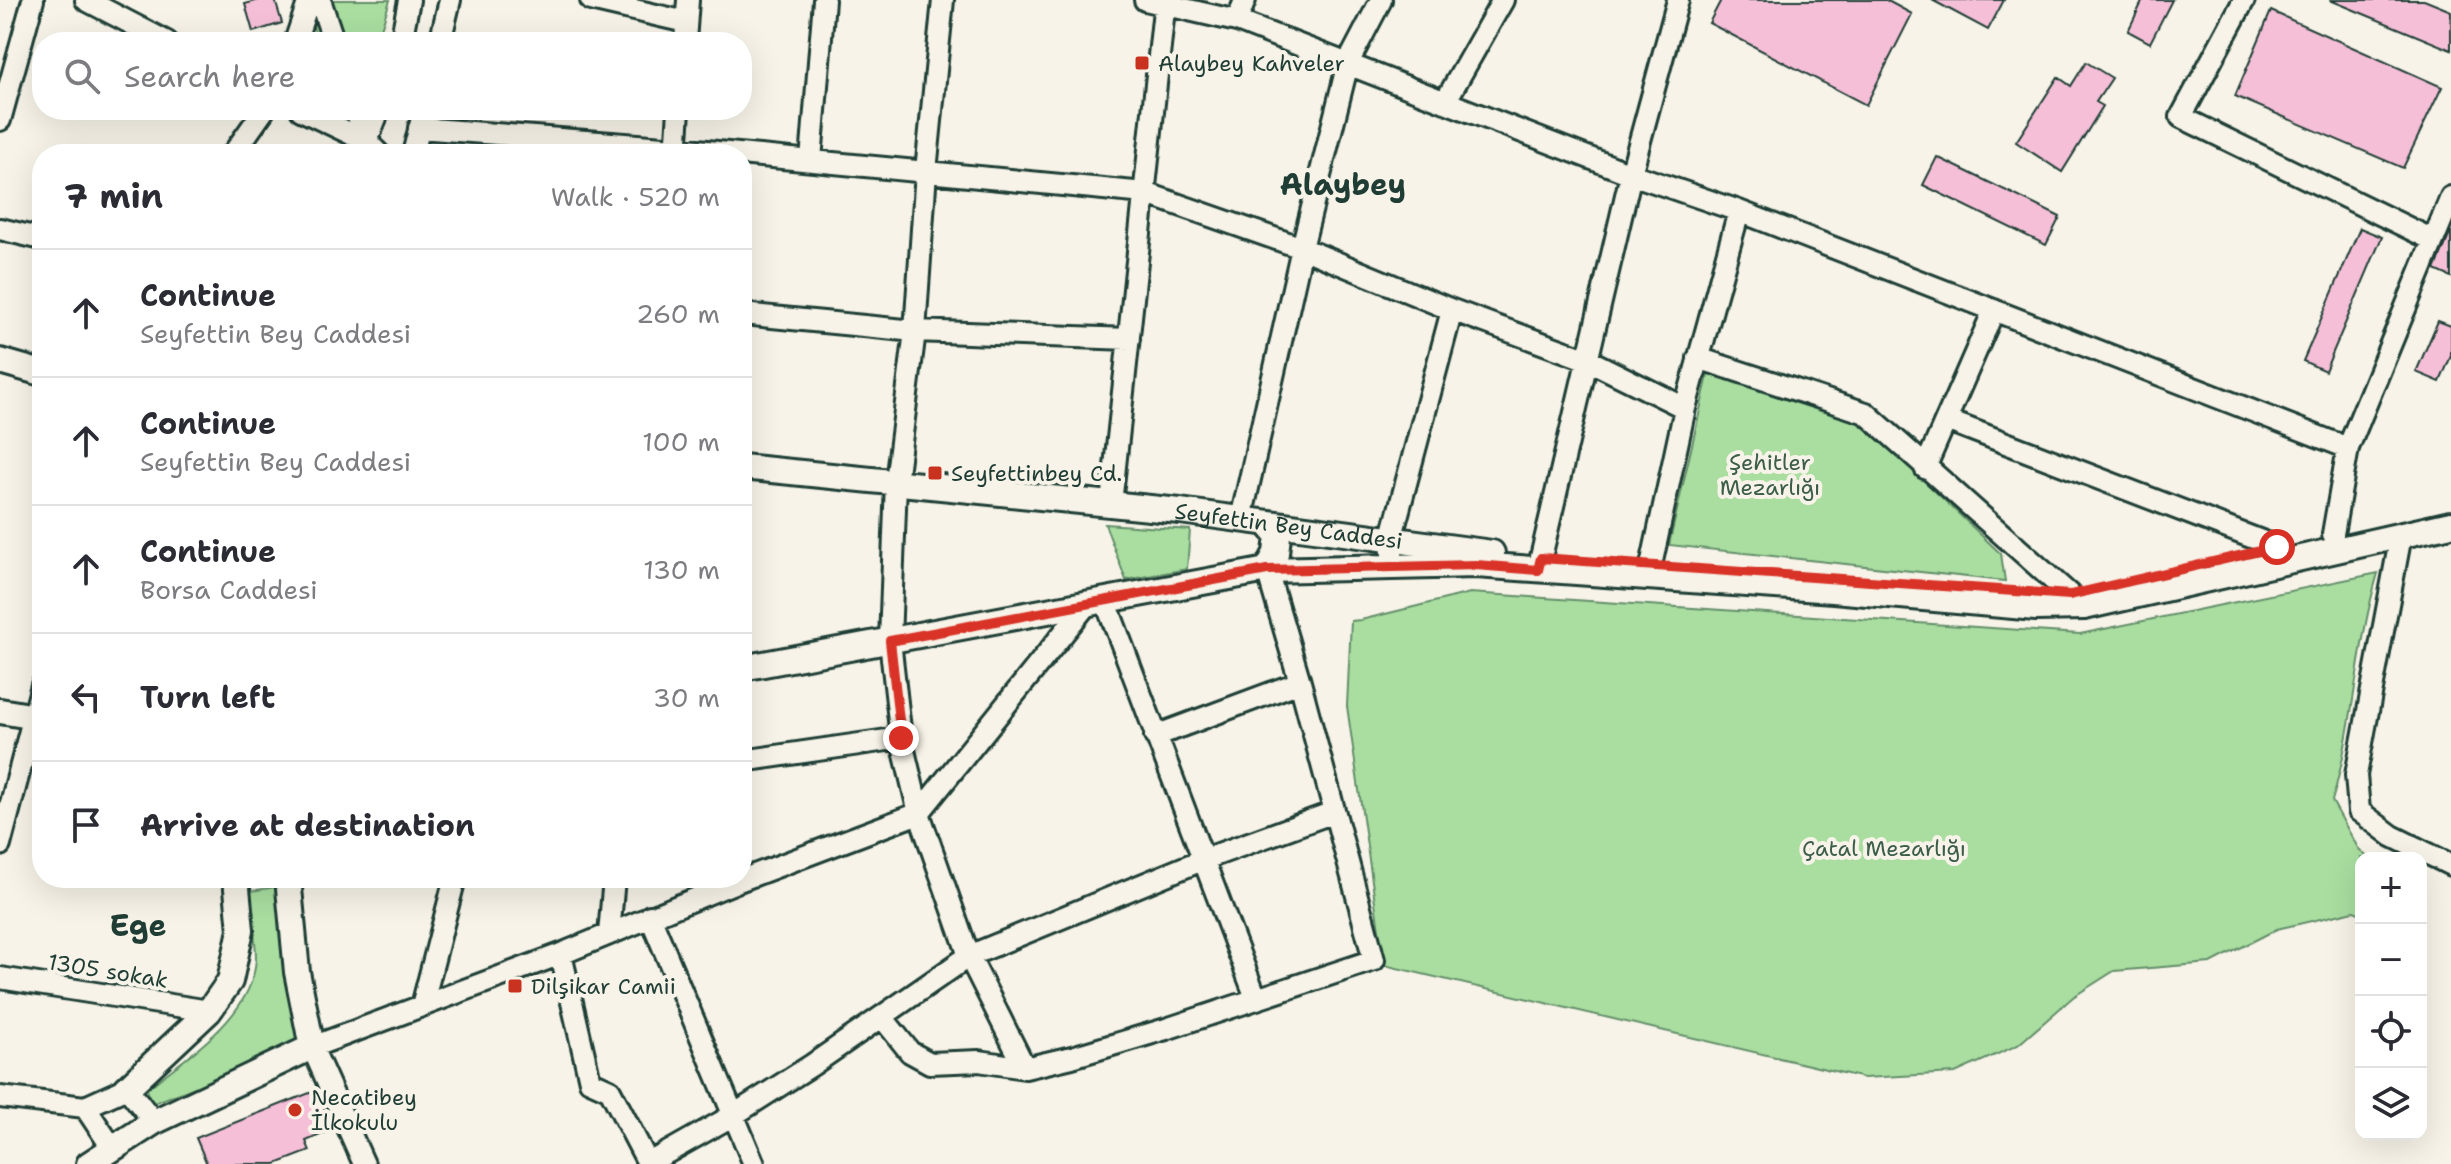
<!DOCTYPE html>
<meta charset="utf-8">
<style>
:root{--surface:#fff;--page:#f7f7f7;--text:#2b2b33;--muted:#7c7c81;--line:#e1e1e2}
body{margin:0;font-family:"Shantell Sans",sans-serif;background:var(--page);color:var(--text)}
.controls{position:absolute;right:24px;bottom:24px;display:grid;overflow:hidden;border-radius:16px;box-shadow:0 8px 32px #0002}
.controls button{width:72px;height:72px;display:grid;place-items:center;padding:0;border:0;border-bottom:2px solid var(--line);background:var(--surface);color:var(--text);font:40px sans-serif}
.stop{position:absolute;width:24px;height:24px;margin:-18px;border:6px solid #d93025;border-radius:50%;background:#fff}
.stop.end{background:#d93025;border-color:#fff;box-shadow:0 2px 8px #0008}
.list{margin:0;padding:0;list-style:none}
h2{display:flex;justify-content:space-between;align-items:center;height:104px;margin:0;padding:0 32px;font-size:34px}
h2 small{font-size:26px;font-weight:400;color:var(--muted)}
.list li{display:grid;grid-template-columns:52px 1fr auto;gap:24px;align-items:center;box-sizing:border-box;height:128px;padding:0 32px;border-top:2px solid var(--line)}
.list b{display:block;font-size:30px;white-space:nowrap}
.list p{margin:0;font-size:26px;white-space:nowrap;color:var(--muted)}
.list em{font-size:26px;font-style:normal;color:var(--muted)}
.icon{flex:none;width:44px;height:44px;fill:none;stroke:currentColor;stroke-width:2;stroke-linecap:round;stroke-linejoin:round}
.map{position:relative;flex:none;width:2451px;height:1164px;overflow:hidden}
.search{position:absolute;background:var(--surface);box-shadow:0 8px 32px #0002;left:32px;top:32px;width:720px;height:88px;display:flex;align-items:center;gap:20px;box-sizing:border-box;padding:0 28px;border-radius:32px;color:var(--muted);font-size:30px}
.panel{position:absolute;background:var(--surface);box-shadow:0 8px 32px #0002;left:32px;top:144px;width:720px;height:744px;border-radius:32px}
.map>svg:first-child{display:block}
</style>
<div class="map">
<svg width="2451" height="1164" viewBox="0 0 2451 1164">
<rect width="100%" height="100%" fill="#f7f3e8"/>
<filter id="ink" filterUnits="userSpaceOnUse"><feTurbulence type="fractalNoise" baseFrequency=".0125" numOctaves="2"/><feDisplacementMap in="SourceGraphic" scale="16" xChannelSelector="R" yChannelSelector="G"/><feConvolveMatrix kernelMatrix="1 2 1 2 8 2 1 2 1" color-interpolation-filters="sRGB"/></filter>
<g filter="url(#ink)">
<path fill="#a9dea0" stroke="#648e6a" stroke-width="2" d="M305,0H390L377,42H318Z
M1709,371L1859,419L2001,554L2005,581L1669,545Z
M1105,524L1190,530L1187,569L1126,580Z
M2378,573C2356,648 2354,726 2332,801L2358,848L2368,858H2361V914L2354,911L2277,929L2211,963L2114,971L2073,997L2018,1045L1955,1073L1864,1078L1384,965L1347,706L1351,621L1361,620L1470,593L2080,634Z
M275,887L279,890L299,1026L295,1041L285,1052L154,1103L151,1102L147,1089C187,1056 254,1016 256,958C256,937 251,915 249,895L251,891Z"/>
<path fill="#f6bfd8" stroke="#1f3d34" stroke-width="2" d="M259,0H275L282,23L253,32L245,4Z
M1721,0H1886L1912,14L1866,105L1709,23Z
M1932,0H2004L1988,30Z
M2143,0H2172L2150,43L2128,31Z
M2330,0H2424L2451,11V50Z
M2271,11L2442,87L2403,168L2235,96Z
M2086,62L2112,78L2096,102L2103,106L2062,172L2016,142L2058,77L2071,86Z
M1937,157L2060,217L2046,245L1923,185Z
M2360,228L2382,237L2325,371L2303,361Z
M2451,231V277L2435,270Z
M2438,321L2451,326V356L2440,382L2416,372Z
M317,1090L332,1130L306,1141L310,1151L276,1164H207L196,1138Z"/>
<g fill="none" stroke-linecap="round" stroke-linejoin="round">
<defs>
<path id="minor" d="M86,0L167,42
M320,0L334,42
M591,0L686,22
M943,0L926,171L915,331L896,482L890,641L901,738L919,813L969,956L1025,1068
M1145,0L1237,21L1631,174L1739,211L2348,448
M2244,0L2181,117L2433,240
M1237,21L1245,0
M295,42L309,0
M401,42L409,0
M440,42L450,0
M685,42L688,0
M1445,102L1503,0
M301,110L366,141L379,154
M356,110L366,141
M0,120L33,0
M419,128L677,148L1145,193L1302,248L1452,310L1588,360L1685,408
M363,151L379,110
M233,154L264,110
M413,154L424,110
M676,154L679,110
M811,160L824,0
M0,229L42,239
M742,314L915,331L1129,339
M1698,358L1866,413L2070,595
M1946,420L2277,547
M1925,468L1994,310
M1111,504L1165,0
M1241,519L1302,248L1348,63L1381,0
M2333,534L2348,448L2451,197
M2401,535L2356,775L2359,811L2392,836L2451,865
M1651,566L1685,408L1739,211
M1393,567L1391,540L1452,310
M1538,570L1631,174L1678,0
M1105,600L1256,998
M1155,736L1300,682
M742,761L901,738
M0,845L42,685
M650,916L754,1164
M609,934L614,878
M561,954L590,1081L610,1090L648,1163
M0,978L209,1011
M422,1006L455,878
M882,1017L910,1052L930,1063L979,1061L1025,1068L1072,1057L1166,1029L1374,960L1300,682L1267,570
M0,1097L85,1107
M85,1107L127,1088L154,1122
M85,1107L113,1149
M364,1164L312,1047L561,954L736,882L919,813L1087,604
M647,1164L732,1116L812,1065L969,956L1202,860L1334,812"/>
<g id="major">
<path d="M0,361L42,373"/>
<path id="s1" d="M742,467L1180,511L1492,553"/>
<path d="M1267,523L1278,536L1276,553L1267,570"/>
<path d="M742,668L1267,570L1476,565L1833,590L2036,608L2084,607L2451,524"/>
<path d="M0,711L42,718"/>
<path d="M127,1088L209,1011L230,981L241,930L236,878"/>
<path d="M89,1164L154,1122L312,1047L297,972L288,878"/>
</g>
</defs>
<use href="#minor" stroke="#1f3d34" stroke-width="26"/>
<use href="#major" stroke="#1f3d34" stroke-width="30"/>
<use href="#minor" stroke="#f7f3e8" stroke-width="20"/>
<use href="#major" stroke="#f7f3e8" stroke-width="24"/>
</g>
</g>
<g fill="none" stroke-linecap="round" stroke-linejoin="round" filter="url(#ink)">
<path stroke="#d93025" stroke-width="10" d="M901,738L890,641L1267,570L1476,565L1538,570L1541,558L2070,595L2277,547"/>
</g>
<g fill="#c8321e" stroke="#f7f3e8" stroke-width="3">
<rect x="1134" y="55" width="16" height="16" rx="4"/>
<rect x="927" y="465" width="16" height="16" rx="4"/>
<rect x="507" y="978" width="16" height="16" rx="4"/>
<circle cx="295" cy="1110" r="8"/>
</g>
<g text-anchor="middle" dominant-baseline="central" stroke-width="8" stroke-linejoin="round" paint-order="stroke">
<g font-size="22" fill="#1f3d34" stroke="#f7f3e8" text-anchor="start">
<text x="1158" y="63">Alaybey Kahveler</text>
<text x="951" y="473">Seyfettinbey Cd.</text>
<text x="531" y="986">Dilşikar Camii</text>
<text x="311" y="1097">Necatibey<tspan x="311" dy="25">İlkokulu</tspan></text>
</g>
<g font-size="22" fill="#3b5d4a" stroke="#f7f3e8">
<text x="1770" y="462">Şehitler<tspan x="1770" dy="25">Mezarlığı</tspan></text>
<text x="1884" y="848">Çatal Mezarlığı</text>
</g>
<g font-size="22" fill="#1f3d34" stroke="#f7f3e8">
<text stroke="none"><textPath href="#s1" startOffset="550">Seyfettin Bey Caddesi</textPath></text>
<text transform="translate(108 971) rotate(9)">1305 sokak</text>
</g>
<g font-size="30" font-weight="bold" fill="#1f3d34" stroke="#f7f3e8">
<text x="1343" y="184">Alaybey</text>
<text x="138" y="925">Ege</text>
</g>
</g>
</svg>
<div class="controls">
<button>+</button>
<button>−</button>
<button><svg class="icon" aria-label="locate" viewBox="0 0 24 24"><circle cx="12" cy="12" r="6"/><path d="M12 2v4M12 18v4M2 12h4M18 12h4"/></svg></button>
<button><svg class="icon" aria-label="layers" viewBox="0 0 24 24"><path d="M12 4l9 5-9 5-9-5zM3 14l9 5 9-5"/></svg></button>
</div>
<div class="stop" style="left:2277px;top:547px"></div>
<div class="stop end" style="left:901px;top:738px"></div>
<div class="search"><svg class="icon" aria-label="search" viewBox="0 0 24 24"><circle cx="10" cy="10" r="6"/><path d="M15 15l6 6"/></svg>Search here</div>
<section class="panel">
<h2>7 min<small>Walk · 520 m</small></h2>
<ul class="list">
<li><svg class="icon" aria-label="ahead" viewBox="0 0 24 24"><path d="M12 20V5M6 11l6-6 6 6"/></svg><div><b>Continue</b><p>Seyfettin Bey Caddesi</p></div><em>260 m</em></li>
<li><svg class="icon" aria-label="ahead" viewBox="0 0 24 24"><path d="M12 20V5M6 11l6-6 6 6"/></svg><div><b>Continue</b><p>Seyfettin Bey Caddesi</p></div><em>100 m</em></li>
<li><svg class="icon" aria-label="ahead" viewBox="0 0 24 24"><path d="M12 20V5M6 11l6-6 6 6"/></svg><div><b>Continue</b><p>Borsa Caddesi</p></div><em>130 m</em></li>
<li><svg class="icon" aria-label="left" viewBox="0 0 24 24"><path d="M17 20v-9H6M10 6l-5 5 5 5"/></svg><div><b>Turn left</b></div><em>30 m</em></li>
<li><svg class="icon" aria-label="arrive" viewBox="0 0 24 24"><path d="M6 21V4h12l-3 4 3 4H6"/></svg><div><b>Arrive at destination</b></div></li>
</ul>
</section>
</div>
